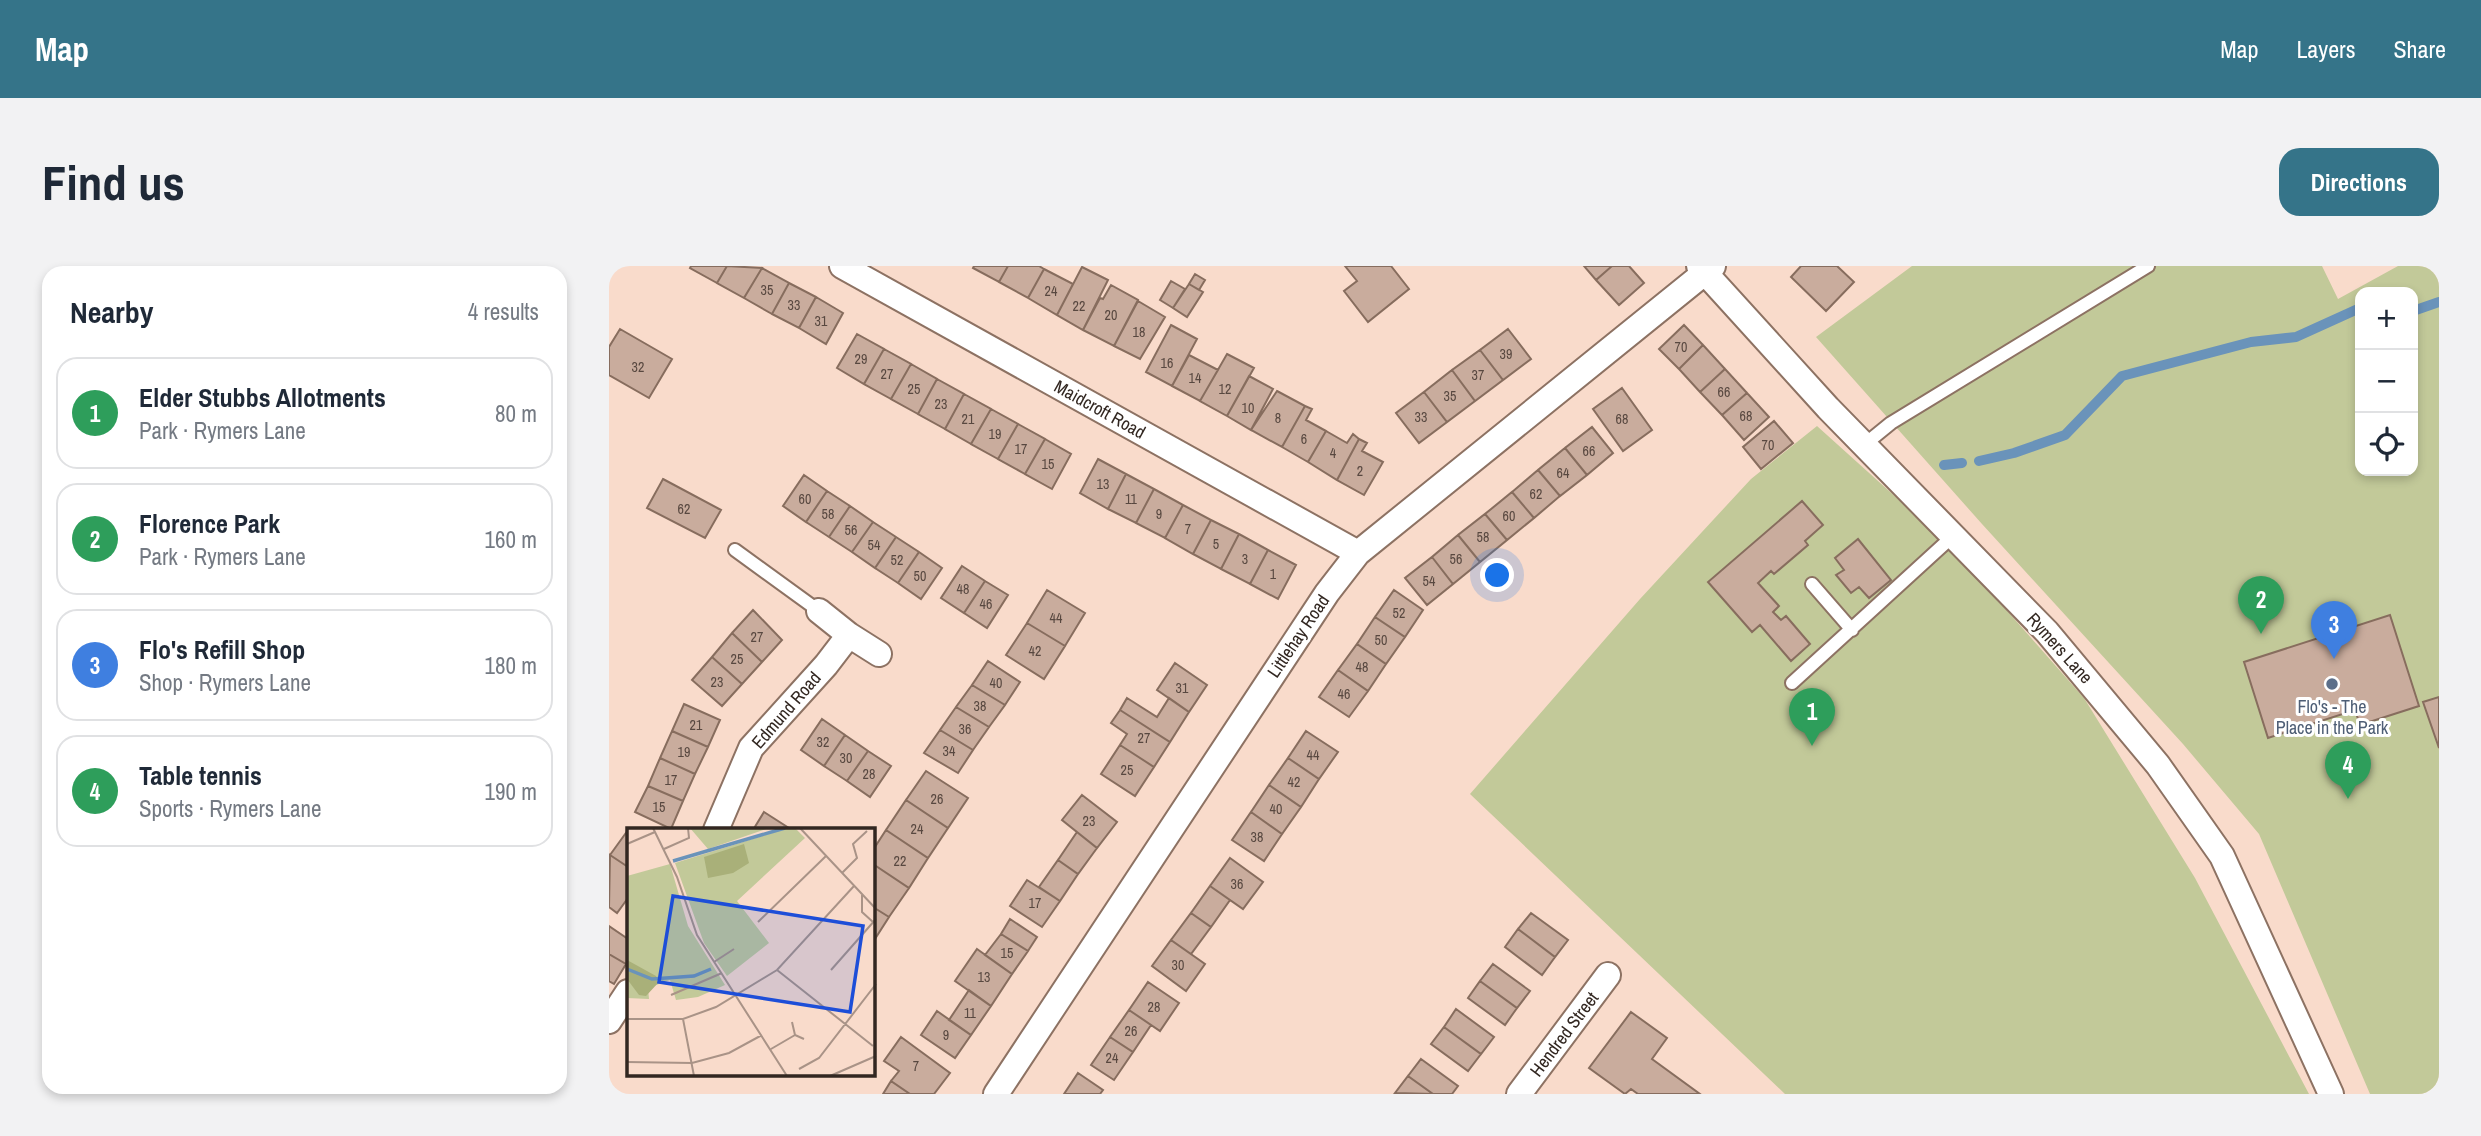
<!DOCTYPE html>
<meta charset="utf-8">
<style>
:root{--surface:#fff;--page:#f2f2f3;--text:#1f2937;--muted:#747a83;--line:#e0e1e3;--accent:#357489}
body{margin:0;font-family:"Archivo Narrow",sans-serif;background:var(--page);color:var(--text)}
.controls{position:absolute;right:21px;top:21px;display:grid;overflow:hidden;border-radius:14px;box-shadow:0 4px 10px #0003}
.controls button{width:63px;height:63px;display:grid;place-items:center;padding:0;border:0;border-bottom:2px solid var(--line);background:var(--surface);color:var(--text);font:35px sans-serif}
.you{position:absolute;left:889px;top:310px;width:24px;height:24px;margin:-18px;border:5px solid #fff;border-radius:50%;background:#1a73e8;box-shadow:0 0 0 10px #1a73e833}
.badge{display:grid;place-items:center;width:46px;height:46px;border-radius:50%;background:var(--accent);color:#fff;font-size:23px;font-weight:700}
.pin{position:absolute;translate:-50% -58px;filter:drop-shadow(0 2px 4px #0008)}
.pin::after{content:'';position:absolute;top:37px;width:24px;height:21px;background:inherit;clip-path:polygon(0 0,100% 0,50% 100%)}
.list{margin:0;padding:0;list-style:none}
h2{display:flex;justify-content:space-between;align-items:center;height:91px;margin:0;padding:0 28px;font-size:30px}
h2 small{font-size:23px;font-weight:400;color:var(--muted)}
.list li{display:grid;grid-template-columns:46px 1fr auto;gap:21px;align-items:center;box-sizing:border-box;height:112px;margin:0 14px 14px;padding:0 14px;border:2px solid var(--line);border-radius:21px}
.list b{display:block;font-size:26px;white-space:nowrap}
.list p{margin:0;font-size:23px;white-space:nowrap;color:var(--muted)}
.list em{font-size:23px;font-style:normal;color:var(--muted)}
.icon{flex:none;width:38px;height:38px;fill:none;stroke:currentColor;stroke-width:2;stroke-linecap:round;stroke-linejoin:round}
.map{position:relative;flex:none;width:1830px;height:828px;overflow:hidden;border-radius:21px}
header{display:flex;align-items:center;gap:42px;box-sizing:border-box;height:98px;padding:0 35px;background:var(--accent);color:#fff}
header strong{font-size:33px}
nav{display:flex;gap:38px;margin-inline-start:auto;font-size:24px}
.intro{display:flex;align-items:center;justify-content:space-between;box-sizing:border-box;height:168px;padding:0 42px}
h1{margin:0;font-size:49px}
.button{padding:18px 32px;border-radius:21px;background:var(--accent);color:#fff;font-size:24px;font-weight:700}
main{display:flex;gap:42px;padding:0 42px}
aside{flex:1;background:var(--surface);border-radius:21px;box-shadow:0 4px 10px #0003}
.map>svg:first-child{display:block}
</style>
<header>
<strong>Map</strong>
<nav><a>Map</a><a>Layers</a><a>Share</a></nav>
</header>
<div class="intro"><h1>Find us</h1><a class="button">Directions</a></div>
<main>
<aside>
<h2>Nearby<small>4 results</small></h2>
<ul class="list">
<li><span class="badge" style="background:#2e9e5b">1</span><div><b>Elder Stubbs Allotments</b><p>Park · Rymers Lane</p></div><em>80 m</em></li>
<li><span class="badge" style="background:#2e9e5b">2</span><div><b>Florence Park</b><p>Park · Rymers Lane</p></div><em>160 m</em></li>
<li><span class="badge" style="background:#3f7fe0">3</span><div><b>Flo's Refill Shop</b><p>Shop · Rymers Lane</p></div><em>180 m</em></li>
<li><span class="badge" style="background:#2e9e5b">4</span><div><b>Table tennis</b><p>Sports · Rymers Lane</p></div><em>190 m</em></li>
</ul>
</aside>
<div class="map">
<svg width="1830" height="828" viewBox="0 0 1830 828">
<rect width="100%" height="100%" fill="#f9dbcb"/>
<path fill="#c2c999" fill-rule="evenodd" d="M1303,0H1713L1729,33L1789,0H1830V828H1761L1650,568L1574,478L1373,258L1207,71ZM1751,26H1804V205H1751Z
M1208,160L1340,279L1475,432L1586,612L1700,828H1176L861,528L1031,333L1142,213Z"/>
<g fill="none" stroke-linecap="round" stroke-linejoin="round">
<path stroke="#6a93ba" stroke-width="10" d="M1804,45L1830,36
M1370,195L1405,187L1456,169L1513,110L1642,76L1687,71L1751,42
M1335,199L1353,197"/>
</g>
<path fill="#c9ac9d" stroke="#876d5e" stroke-width="2" d="M82,0H118L108,17L81,2Z
M118,0L153,2L135,32L108,17Z
M365,0H399L390,16L364,2Z
M399,0H430L435,3L419,32L390,16Z
M736,0H782L800,23L759,56L735,25L748,15Z
M975,0H1003L987,14Z
M1003,0H1020L1035,17L1010,39L987,14Z
M1192,0H1228L1245,16L1217,45L1182,11Z
M473,1L499,14L474,64L448,49Z
M153,2L180,17L163,48L135,32Z
M435,3L464,18L448,49L419,32Z
M586,8L596,14L590,24L580,18Z
M562,15L576,23L564,42L551,34Z
M180,17L207,31L190,62L163,48Z
M580,18L594,26L578,51L564,42Z
M502,19L529,34L505,80L474,64L491,32L494,33Z
M207,31L234,47L217,78L190,62Z
M529,35L556,51L531,93L505,80Z
M562,59L588,73L563,120L537,106Z
M1075,59L1094,79L1070,103L1050,83Z
M11,63L63,93L40,132L0,109V81Z
M899,63L922,93L894,114L871,84Z
M248,68L275,83L255,118L228,102Z
M1094,79L1116,103L1091,126L1070,103Z
M275,83L302,98L282,133L255,118Z
M871,84L894,114L866,135L843,104Z
M618,88L645,102L618,150L591,135Z
M580,89L609,104L591,135L563,120Z
M302,98L328,113L309,148L282,133Z
M1116,103L1138,127L1113,149L1091,126Z
M843,104L866,135L838,156L815,126Z
M640,110L664,123L642,164L618,150Z
M328,113L355,128L336,163L309,148Z
M1013,122L1043,164L1014,185L984,143Z
M668,125L696,140L673,181L642,164Z
M815,126L838,156L810,177L787,147Z
M1138,127L1160,151L1135,174L1113,149Z
M355,128L382,143L362,178L336,163Z
M696,140L703,143L697,154L717,165L699,196L673,181Z
M382,143L409,158L389,193L362,178Z
M1165,155L1184,177L1152,203L1134,181Z
M409,158L436,173L416,208L389,193Z
M983,161L1004,187L978,209L956,182Z
M717,165L738,177L744,168L750,173L728,214L699,196Z
M436,173L462,188L443,223L416,208Z
M750,173L758,177L753,185L774,196L755,229L728,214Z
M956,182L978,209L951,230L929,204Z
M489,193L517,208L499,243L471,227Z
M929,204L951,230L925,252L903,226Z
M517,208L545,223L527,257L499,243Z
M195,209L218,225L197,256L174,240Z
M54,213L112,244L96,272L38,242Z
M545,223L574,239L556,272L527,257Z
M218,225L241,240L220,271L197,256Z
M903,226L925,252L898,274L876,248Z
M1193,235L1214,259L1196,275L1199,279L1165,308L1162,305L1149,317L1170,340L1164,346L1172,354L1177,350L1201,378L1182,395L1151,359L1143,366L1099,316Z
M574,239L602,254L584,288L556,272Z
M241,240L264,256L243,286L220,271Z
M876,248L898,274L871,296L849,269Z
M602,254L630,268L612,303L584,288Z
M264,256L287,271L266,302L243,286Z
M630,268L659,284L641,318L612,303Z
M849,269L871,296L844,318L823,291Z
M287,271L310,286L289,317L266,302Z
M1249,273L1282,314L1260,332L1250,321L1242,327L1227,309L1235,304L1226,292Z
M659,284L687,299L669,333L641,318Z
M310,286L333,302L312,333L289,317Z
M823,291L844,318L818,339L796,312Z
M353,300L376,315L355,347L332,332Z
M376,315L399,329L378,362L355,347Z
M438,324L476,347L456,380L418,357Z
M785,324L814,344L796,371L766,351Z
M144,344L173,374L153,396L123,367Z
M1781,349L1810,440L1751,459L1746,444L1659,472L1635,396Z
M766,351L796,371L777,398L748,378Z
M418,357L456,380L435,413L397,389Z
M123,367L153,396L133,418L103,391Z
M748,378L777,398L759,425L729,404Z
M103,391L133,418L113,440L83,414Z
M379,395L411,416L396,439L363,419Z
M566,397L598,419L580,446L548,424Z
M729,404L759,425L740,451L710,431Z
M363,419L396,439L380,461L347,441Z
M1830,431V482L1814,436Z
M518,432L548,451L560,432L580,446L561,476L511,444Z
M75,438L111,454L99,481L63,465Z
M347,441L380,461L364,484L331,464Z
M511,444L561,476L545,501L511,479L518,468L502,457Z
M213,453L236,469L215,500L192,484Z
M331,464L364,484L349,507L315,487Z
M63,465L99,481L86,508L51,492Z
M697,465L729,486L710,513L679,492Z
M236,469L259,485L238,515L215,500Z
M511,479L545,501L526,530L492,508Z
M259,485L282,500L261,531L238,515Z
M51,492L86,508L74,535L39,520Z
M679,492L710,513L692,541L660,519Z
M317,505L359,532L339,562L297,534Z
M660,519L692,541L673,568L642,546Z
M39,520L74,535L62,563L26,546Z
M473,529L508,556L488,582L453,554Z
M297,534L339,562L319,592L277,564Z
M155,546L183,564H144Z
M642,546L673,568L655,595L623,574Z
M19,564V601L1,589Z
M277,564L319,592L300,622L264,598V584Z
M468,566L488,582L469,608L449,594Z
M1,589L19,601V632L8,647L0,641Z
M621,592L654,616L634,643L601,620Z
M449,594L469,608L451,635L430,621Z
M264,598L300,622L280,651L264,641Z
M418,614L451,635L433,661L401,640Z
M601,620L621,634L602,661L582,647Z
M264,641L280,651L264,676Z
M582,647L602,661L582,688L562,674Z
M922,647L959,674L946,691L909,663Z
M401,653L428,671L419,685L392,668Z
M0,660L19,673V695L17,698L0,688Z
M909,663L946,691L933,709L896,681Z
M392,668L419,685L403,708L376,689Z
M562,674L596,698L577,725L543,700Z
M368,683L403,708L382,740L346,715Z
M0,688L17,698L5,718L0,715Z
M884,698L921,725L908,742L871,715Z
M871,715L908,742L896,759L859,732Z
M539,716L570,737L551,765L520,744Z
M360,724L382,740L362,769L340,754Z
M847,743L885,771L872,788L835,761Z
M520,744L542,759L524,786L501,771Z
M328,745L362,769L346,792L312,769Z
M1022,746L1058,772L1043,793L1091,828H1029L1022,823L1016,828L980,802Z
M835,761L872,788L859,805L822,778Z
M292,771L341,807L325,828H301L282,815L290,805L275,795Z
M501,771L524,786L505,814L482,799Z
M812,793L849,820L843,828H824L799,810Z
M469,807L494,824L491,828H455Z
M799,810L824,828L786,827Z
M282,815L301,828H274Z"/>
<g fill="none" stroke-linecap="round" stroke-linejoin="round">
<defs>
<path id="service" d="M1255,179L1282,157L1539,0
M126,284L210,345
M1203,318L1243,364
M1183,417L1344,270"/>
<path id="minor" d="M233,0L749,287
M1090,0L1219,142L1438,366L1549,499L1613,590L1722,828
M210,345L240,369L270,388
M107,564L142,482L217,399L240,369
M0,755L19,726
M387,828L718,327L749,287L1104,0
M910,828L999,709"/>
</defs>
<use href="#service" stroke="#8d7263" stroke-width="16"/>
<use href="#minor" stroke="#8d7263" stroke-width="28"/>
<use href="#service" stroke="#fff" stroke-width="12"/>
<use href="#minor" stroke="#fff" stroke-width="24"/>
</g>
<circle fill="#5c6f8a" stroke="#fff" stroke-width="2.5" cx="1723" cy="418" r="7"/>
<g text-anchor="middle" dominant-baseline="central" stroke-width="6" stroke-linejoin="round" paint-order="stroke">
<g font-size="14" fill="#584840">
<text x="158" y="24">35</text>
<text x="442" y="25">24</text>
<text x="185" y="39">33</text>
<text x="470" y="40">22</text>
<text x="502" y="49">20</text>
<text x="212" y="55">31</text>
<text x="530" y="66">18</text>
<text x="1072" y="81">70</text>
<text x="897" y="88">39</text>
<text x="252" y="93">29</text>
<text x="558" y="97">16</text>
<text x="29" y="101">32</text>
<text x="278" y="108">27</text>
<text x="869" y="109">37</text>
<text x="586" y="112">14</text>
<text x="305" y="123">25</text>
<text x="616" y="123">12</text>
<text x="1115" y="126">66</text>
<text x="841" y="130">35</text>
<text x="332" y="138">23</text>
<text x="639" y="142">10</text>
<text x="1137" y="150">68</text>
<text x="812" y="151">33</text>
<text x="669" y="152">8</text>
<text x="359" y="153">21</text>
<text x="1013" y="153">68</text>
<text x="386" y="168">19</text>
<text x="695" y="173">6</text>
<text x="1159" y="179">70</text>
<text x="412" y="183">17</text>
<text x="980" y="185">66</text>
<text x="724" y="187">4</text>
<text x="439" y="198">15</text>
<text x="751" y="205">2</text>
<text x="954" y="207">64</text>
<text x="494" y="218">13</text>
<text x="927" y="228">62</text>
<text x="196" y="233">60</text>
<text x="522" y="233">11</text>
<text x="75" y="243">62</text>
<text x="219" y="248">58</text>
<text x="550" y="248">9</text>
<text x="900" y="250">60</text>
<text x="579" y="263">7</text>
<text x="242" y="264">56</text>
<text x="874" y="271">58</text>
<text x="607" y="278">5</text>
<text x="265" y="279">54</text>
<text x="636" y="293">3</text>
<text x="847" y="293">56</text>
<text x="288" y="294">52</text>
<text x="664" y="308">1</text>
<text x="311" y="310">50</text>
<text x="820" y="315">54</text>
<text x="354" y="323">48</text>
<text x="377" y="338">46</text>
<text x="790" y="347">52</text>
<text x="447" y="352">44</text>
<text x="148" y="371">27</text>
<text x="772" y="374">50</text>
<text x="426" y="385">42</text>
<text x="128" y="393">25</text>
<text x="753" y="401">48</text>
<text x="108" y="416">23</text>
<text x="387" y="417">40</text>
<text x="573" y="422">31</text>
<text x="735" y="428">46</text>
<text x="371" y="440">38</text>
<text x="87" y="459">21</text>
<text x="356" y="463">36</text>
<text x="535" y="472">27</text>
<text x="214" y="476">32</text>
<text x="340" y="485">34</text>
<text x="75" y="486">19</text>
<text x="704" y="489">44</text>
<text x="237" y="492">30</text>
<text x="518" y="504">25</text>
<text x="260" y="508">28</text>
<text x="62" y="514">17</text>
<text x="685" y="516">42</text>
<text x="328" y="533">26</text>
<text x="50" y="541">15</text>
<text x="667" y="543">40</text>
<text x="480" y="555">23</text>
<text x="308" y="563">24</text>
<text x="648" y="571">38</text>
<text x="291" y="595">22</text>
<text x="628" y="618">36</text>
<text x="426" y="637">17</text>
<text x="398" y="687">15</text>
<text x="569" y="699">30</text>
<text x="375" y="711">13</text>
<text x="545" y="741">28</text>
<text x="361" y="747">11</text>
<text x="522" y="765">26</text>
<text x="337" y="769">9</text>
<text x="503" y="792">24</text>
<text x="307" y="800">7</text>
</g>
<g font-size="18" fill="#322721" stroke="#fff">
<text transform="translate(491 143) rotate(29)">Maidcroft Road</text>
<text transform="translate(689 370) rotate(-56)">Littlehay Road</text>
<text transform="translate(1451 382) rotate(48)">Rymers Lane</text>
<text transform="translate(177 444) rotate(-49)">Edmund Road</text>
<text transform="translate(955 768) rotate(-53)">Hendred Street</text>
</g>
<g font-size="18" fill="#4e5e75" stroke="#fff">
<text x="1723" y="440">Flo's - The<tspan x="1723" dy="21">Place in the Park</tspan></text>
</g>
</g>
<g transform="translate(18 562)">
<rect width="248" height="248" fill="#f9dbcb"/>
<path d="M63,0H142L81,21ZM161,0H168L178,10L110,73L142,115L100,148L77,115L48,35ZM43,36L61,98L98,157L71,169L49,172L43,152L21,160L22,171L0,170V48Z" fill="#c2c999"/>
<path d="M117,16L122,35L106,45L81,50L77,29ZM0,132L29,148L31,155L19,168L12,167L0,151Z" fill="#a9b079"/>
<path fill="none" stroke="#6a93ba" stroke-width="3.5" d="M46,33L158,0M0,141L25,151L67,148L84,141"/>
<path fill="none" stroke="#a99387" stroke-width="2" d="M26,0L50,49L70,107L160,248M173,0L249,81M0,16L28,4M37,21L62,10L61,0M215,45L230,30L226,16L240,3M235,67V84L246,94M131,94L199,28M87,134L107,121M150,142L246,218M204,142L249,91M44,167L95,145M0,191H56L89,179L150,142L227,58M56,191L67,248M165,194L168,207L177,211M144,221L168,207M0,234L65,235L102,225L135,207M172,241L192,230L249,156M203,248L249,228"/>
<path fill="#1d4ed8" fill-opacity="0.15" stroke="#1d4ed8" stroke-width="3.5" d="M46,68L236,98L223,184L32,154Z"/>
<rect width="248" height="248" fill="none" stroke="#322721" stroke-width="3.5"/>
</g>
</svg>
<div class="controls">
<button>+</button>
<button>−</button>
<button><svg class="icon" aria-label="locate" viewBox="0 0 24 24"><circle cx="12" cy="12" r="6"/><path d="M12 2v4M12 18v4M2 12h4M18 12h4"/></svg></button>
</div>
<div class="you"></div>
<div class="pin badge" style="left:1203px;top:480px;background:#2e9e5b">1</div>
<div class="pin badge" style="left:1652px;top:368px;background:#2e9e5b">2</div>
<div class="pin badge" style="left:1725px;top:393px;background:#3f7fe0">3</div>
<div class="pin badge" style="left:1739px;top:533px;background:#2e9e5b">4</div>
</div>
</main>
